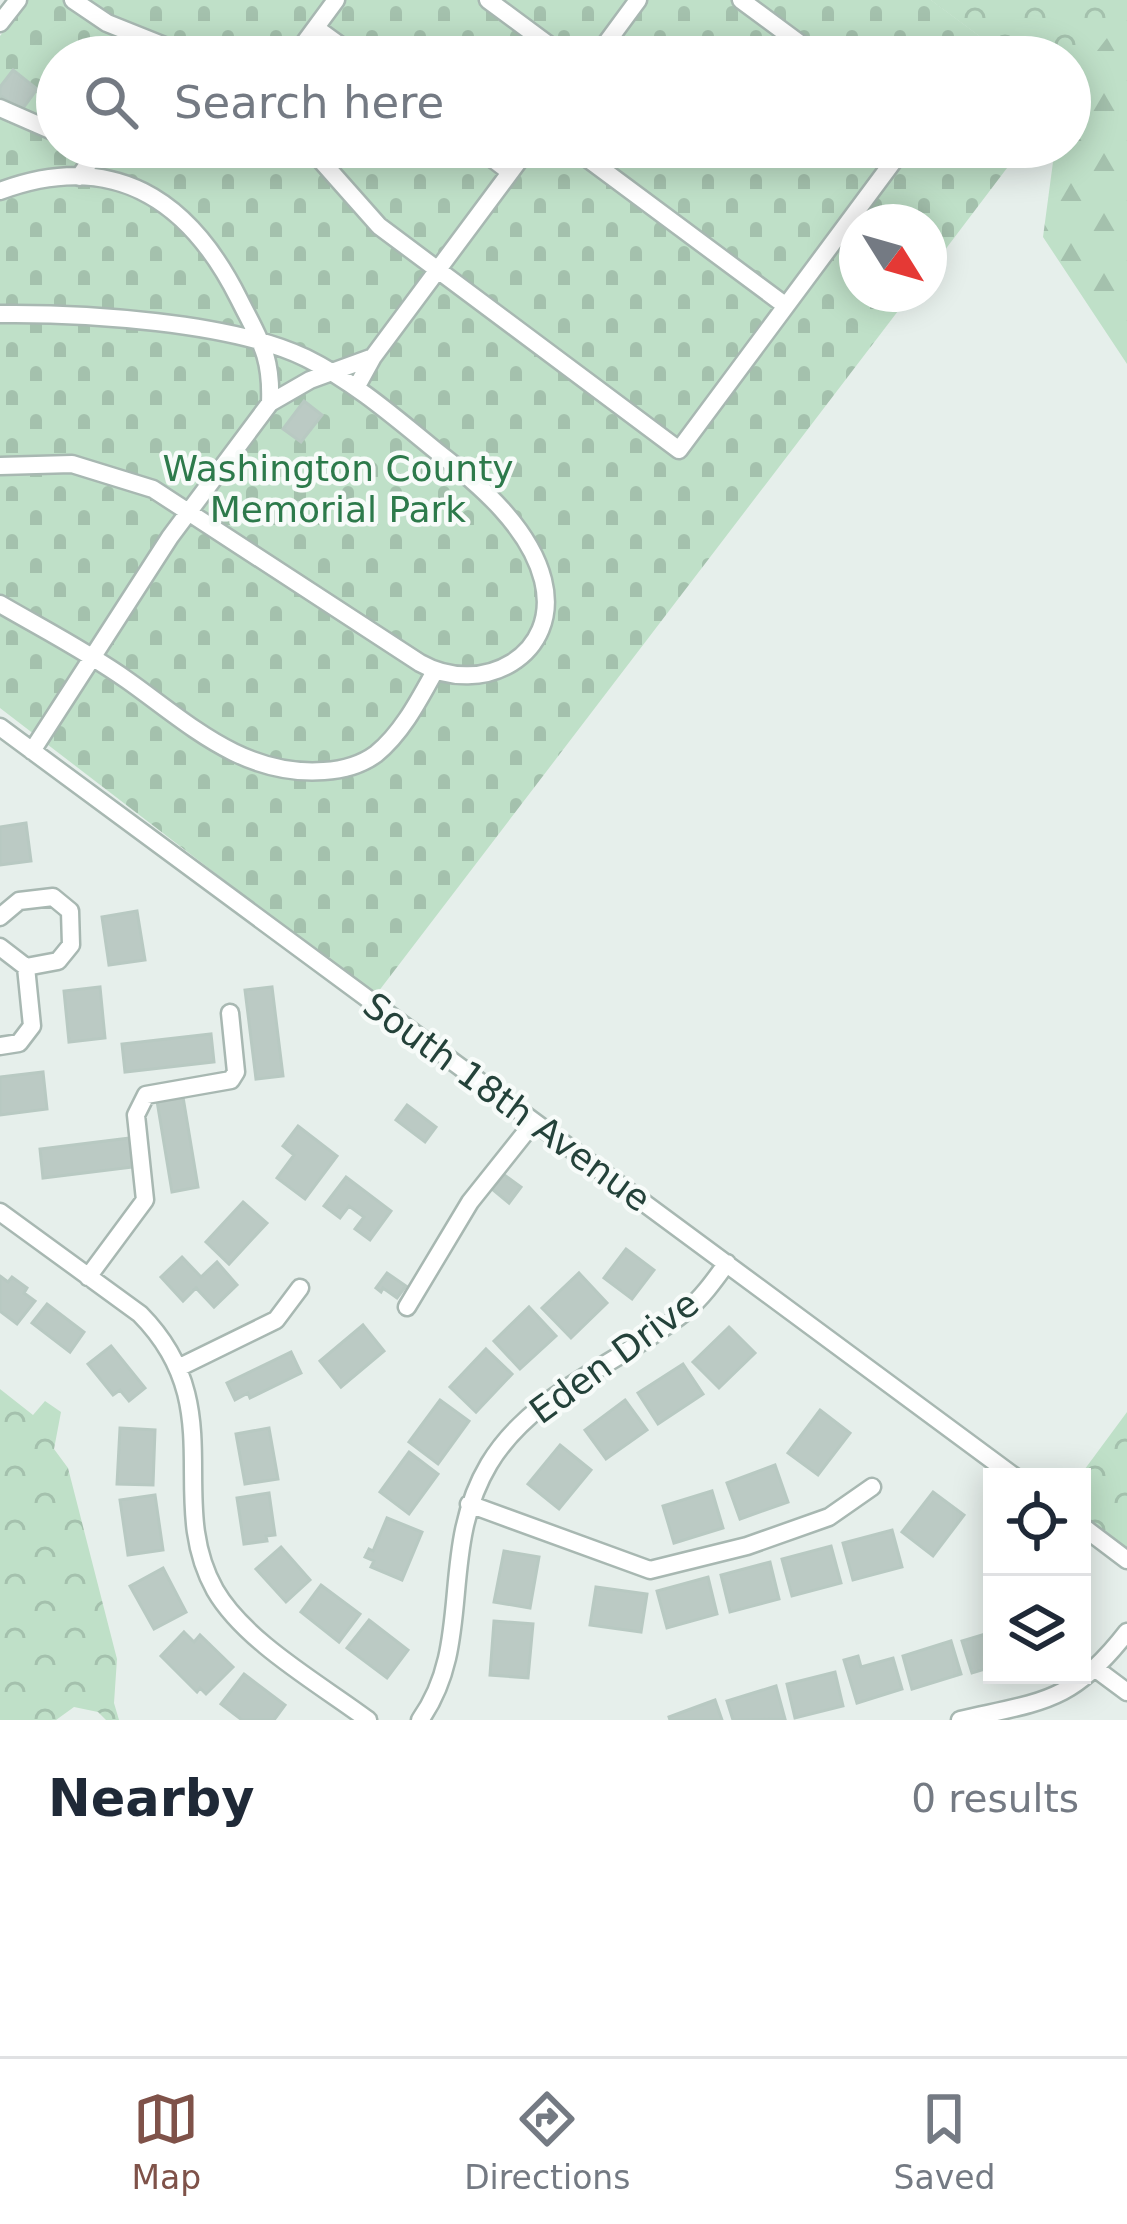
<!DOCTYPE html>
<style>
:root{--surface:#fff;--page:#f6f6f7;--text:#1f2937;--muted:#747a83;--line:#e0e1e3;--accent:#7f5249}
body{margin:0;font-family:"DejaVu Sans",sans-serif;background:var(--page);color:var(--text)}
.controls{position:absolute;right:36px;bottom:36px;display:grid;overflow:hidden;border-radius:0px;box-shadow:0 6px 30px #0003}
.controls button{width:108px;height:108px;display:grid;place-items:center;padding:0;border:0;border-bottom:3px solid var(--line);background:var(--surface);color:var(--text);font:60px sans-serif}
.compass{position:absolute;left:839px;top:204px;width:108px;height:108px;border-radius:50%;background:var(--surface);box-shadow:0 6px 30px #0003;rotate:127deg}
.list{margin:0;padding:0;list-style:none}
h2{display:flex;justify-content:space-between;align-items:center;height:156px;margin:0;padding:0 48px;font-size:51px}
h2 small{font-size:39px;font-weight:400;color:var(--muted)}
.icon{flex:none;width:66px;height:66px;fill:none;stroke:currentColor;stroke-width:2;stroke-linecap:round;stroke-linejoin:round}
.map{position:relative;flex:none;width:1127px;height:1720px;overflow:hidden}
.search{position:absolute;background:var(--surface);box-shadow:0 6px 30px #0003;left:36px;right:36px;top:36px;height:132px;display:flex;align-items:center;gap:30px;box-sizing:border-box;padding:0 42px;border-radius:66px;color:var(--muted);font-size:45px}
.sheet{height:336px;background:var(--surface)}
nav{display:flex;justify-content:space-around;align-items:center;box-sizing:border-box;height:168px;border-top:3px solid var(--line);background:var(--surface);font-size:33px;color:var(--muted)}
nav a{display:grid;justify-items:center;gap:6px}
nav .on{color:var(--accent)}
.map>svg:first-child{display:block}
</style>
<div class="map">
<svg width="1127" height="1720" viewBox="0 0 1127 1720">
<defs>
<pattern id="forest-firs" width="22" height="20" patternUnits="userSpaceOnUse" patternTransform="scale(3)"><rect width="22" height="20" fill="#bfe0c8"/><path d="M5 1l3.5 6h-7zM16 11l3.5 6h-7z" fill="#a4c1ad"/></pattern>
<pattern id="cemetery-stones" width="16" height="16" patternUnits="userSpaceOnUse" patternTransform="scale(3)"><rect width="16" height="16" fill="#bfe0c8"/><path d="M2 7V4a2 2 0 0 1 4 0v3zM10 15v-3a2 2 0 0 1 4 0v3z" fill="#a4c1ad"/></pattern>
<pattern id="park-crowns" width="20" height="18" patternUnits="userSpaceOnUse" patternTransform="scale(3)"><rect width="20" height="18" fill="#bfe0c8"/><path d="M2 6a3 3 0 1 1 6 0M12 15a3 3 0 1 1 6 0" fill="none" stroke="#a4c1ad"/></pattern>
</defs>
<rect width="100%" height="100%" fill="#e6efeb"/>
<path fill="url(#forest-firs)" d="M931,0H1127V364L1043,237L1055,147H1070V57H1008Z"/>
<path fill="url(#cemetery-stones)" d="M28,0H931L1008,57H57V147H1023L929,271V222H857V294H911L375,996L0,708V36Z"/>
<path fill="url(#park-crowns)" d="M931,0H1127V12L1070,86V57H1008Z
M0,1389L33,1415L45,1401L61,1412L54,1449L68,1468L117,1659L114,1703L119,1720H106L98,1712L74,1707L56,1720H0Z
M1127,1412V1552L1082,1519L1079,1477Z"/>
<path fill="#bbcac4" stroke="#b8c9c2" stroke-width="3" d="M13,70L37,89L21,111L0,95V87Z
M304,401L322,415L301,442L283,429Z
M26,823L31,861L0,865V827Z
M137,911L145,960L109,965L102,917Z
M100,987L105,1038L69,1042L64,991Z
M272,987L283,1076L256,1079L245,990Z
M211,1034L214,1062L125,1072L122,1044Z
M43,1072L47,1109L0,1115V1077Z
M183,1097L198,1187L172,1192L157,1101Z
M407,1105L436,1127L425,1142L396,1120Z
M298,1126L337,1156L305,1199L277,1178L294,1155L283,1146Z
M130,1138L133,1167L43,1178L40,1149Z
M503,1174L521,1187L509,1203L492,1189Z
M346,1177L391,1211L370,1240L355,1229L364,1217L349,1206L340,1218L324,1206Z
M243,1202L267,1223L229,1264L206,1242Z
M626,1249L654,1270L632,1299L604,1278Z
M182,1257L201,1277L217,1262L237,1285L214,1307L196,1288L183,1301L161,1277Z
M387,1273L406,1286L397,1298L383,1288L381,1292L376,1288Z
M579,1273L607,1303L571,1338L542,1308Z
M0,1276L8,1282L12,1277L27,1288L24,1293L35,1301L17,1324L0,1311Z
M47,1304L84,1332L70,1352L32,1323Z
M529,1307L556,1336L520,1369L494,1341Z
M363,1325L384,1351L341,1387L320,1361Z
M729,1327L755,1353L719,1388L693,1362Z
M111,1346L145,1388L129,1401L120,1390L113,1395L88,1364Z
M486,1349L512,1374L476,1412L450,1387Z
M291,1352L301,1373L250,1398L248,1393L235,1400L227,1383Z
M683,1364L703,1394L658,1424L638,1393Z
M440,1400L469,1421L438,1464L409,1442Z
M625,1400L647,1430L606,1459L585,1430Z
M820,1410L850,1433L818,1475L788,1453Z
M120,1428L155,1430L153,1485L117,1484Z
M269,1428L278,1479L245,1484L236,1434Z
M560,1445L591,1470L559,1509L528,1484Z
M409,1452L438,1474L409,1514L380,1492Z
M775,1465L788,1502L740,1519L727,1483Z
M712,1491L723,1528L674,1543L663,1506Z
M933,1492L964,1515L933,1556L902,1532Z
M269,1493L275,1535L266,1536L267,1541L244,1544L237,1498Z
M155,1495L163,1550L128,1555L120,1500Z
M387,1518L422,1532L402,1580L371,1567L374,1561L365,1557L369,1549L373,1551Z
M892,1530L902,1567L853,1580L843,1543Z
M831,1546L841,1583L792,1596L782,1559Z
M281,1547L310,1580L286,1602L256,1569Z
M504,1551L539,1557L530,1608L494,1602Z
M770,1562L779,1599L730,1612L721,1575Z
M163,1568L186,1612L154,1629L130,1586Z
M708,1577L717,1614L667,1628L657,1591Z
M321,1585L360,1614L339,1642L301,1612Z
M596,1587L647,1594L641,1632L590,1625Z
M369,1620L408,1650L387,1678L347,1648Z
M494,1621L533,1624L528,1678L490,1675Z
M184,1632L194,1642L200,1635L233,1667L206,1694L200,1688L197,1692L161,1656Z
M992,1632V1667L972,1673L962,1641Z
M951,1641L961,1674L912,1689L903,1656Z
M858,1656L861,1667L893,1658L902,1689L857,1703L844,1660Z
M835,1672L843,1706L795,1718L787,1684Z
M244,1674L285,1705L274,1720H242L221,1704Z
M776,1686L785,1719L733,1720L727,1701Z
M715,1700L722,1720H670L669,1717Z"/>
<g fill="none" stroke-linecap="round" stroke-linejoin="round">
<defs>
<path id="minor" d="M73,0L107,23L192,57
M488,0L565,57
M741,0L818,57
M0,23L18,0
M316,28L356,57
M294,57L336,0
M596,57L638,0
M0,108L57,133
M309,147L379,226L679,450L904,147
M477,147L510,172
M572,147L786,306
M79,177L100,147
M0,191C113,149 189,199 239,299C260,341 272,355 270,403
M0,314C84,313 232,322 306,358C355,382 398,420 440,454C480,485 530,528 543,580C562,655 482,698 420,663L153,489L72,464L0,466
M356,388L373,357L529,147
M0,604C43,629 86,651 127,680C188,723 243,777 324,771C342,770 361,765 376,754C402,733 419,700 435,671
M0,727L1015,1477
M32,751L170,537L270,403L310,380L373,357
M0,917L19,901L53,897L70,911L71,945L58,961L26,967L0,947
M0,1046L19,1043L32,1026L26,967
M0,1212L140,1314C232,1407 164,1499 215,1590C245,1642 320,1684 368,1720
M88,1277L145,1200L136,1115L146,1095L231,1080L236,1072L230,1013
M407,1307L470,1202L533,1123
M178,1368L276,1320L300,1288
M469,1504L650,1570L747,1546L829,1517L872,1487
M1082,1526L1127,1560
M1096,1669L1127,1692
M420,1720C475,1643 437,1551 489,1464C533,1391 620,1364 685,1312C701,1299 714,1281 727,1263
M960,1720C1043,1701 1072,1703 1127,1632"/>
</defs>
<use href="#minor" stroke="#a8b8b2" stroke-width="21"/>
<use href="#minor" stroke="#fff" stroke-width="16"/>
</g>
<g text-anchor="middle" dominant-baseline="central" stroke-width="9" stroke-linejoin="round" paint-order="stroke">
<g font-size="36" fill="#2d7a4b" stroke="#f7fbf9">
<text x="338" y="468">Washington County<tspan x="338" dy="41">Memorial Park</tspan></text>
</g>
<g font-size="36" fill="#24423a" stroke="#f7fbf9">
<text transform="translate(507 1102) rotate(36)">South 18th Avenue</text>
<text transform="translate(614 1357) rotate(-36)">Eden Drive</text>
</g>
</g>
</svg>
<div class="controls">
<button><svg class="icon" aria-label="locate" viewBox="0 0 24 24"><circle cx="12" cy="12" r="6"/><path d="M12 2v4M12 18v4M2 12h4M18 12h4"/></svg></button>
<button><svg class="icon" aria-label="layers" viewBox="0 0 24 24"><path d="M12 4l9 5-9 5-9-5zM3 14l9 5 9-5"/></svg></button>
</div>
<svg class="compass" viewBox="-18 -18 36 36"><path d="M0-13l5 13h-10z" fill="#e53935"/><path d="M0 13l5-13h-10z" fill="#747a83"/></svg>
<div class="search"><svg class="icon" aria-label="search" viewBox="0 0 24 24"><circle cx="10" cy="10" r="6"/><path d="M15 15l6 6"/></svg>Search here</div>
</div>
<section class="sheet">
<h2>Nearby<small>0 results</small></h2>
<ul class="list">
</ul>
</section>
<nav>
<a class="on"><svg class="icon" aria-label="map" viewBox="0 0 24 24"><path d="M3 6l6-2 6 2 6-2v14l-6 2-6-2-6 2zM9 4v14M15 6v14"/></svg>Map</a>
<a><svg class="icon" aria-label="directions" viewBox="0 0 24 24"><path d="M12 3l9 9-9 9-9-9zM9 14v-3h6M13 9l2 2-2 2"/></svg>Directions</a>
<a><svg class="icon" aria-label="saved" viewBox="0 0 24 24"><path d="M7 4h10v16l-5-4-5 4z"/></svg>Saved</a>
</nav>
